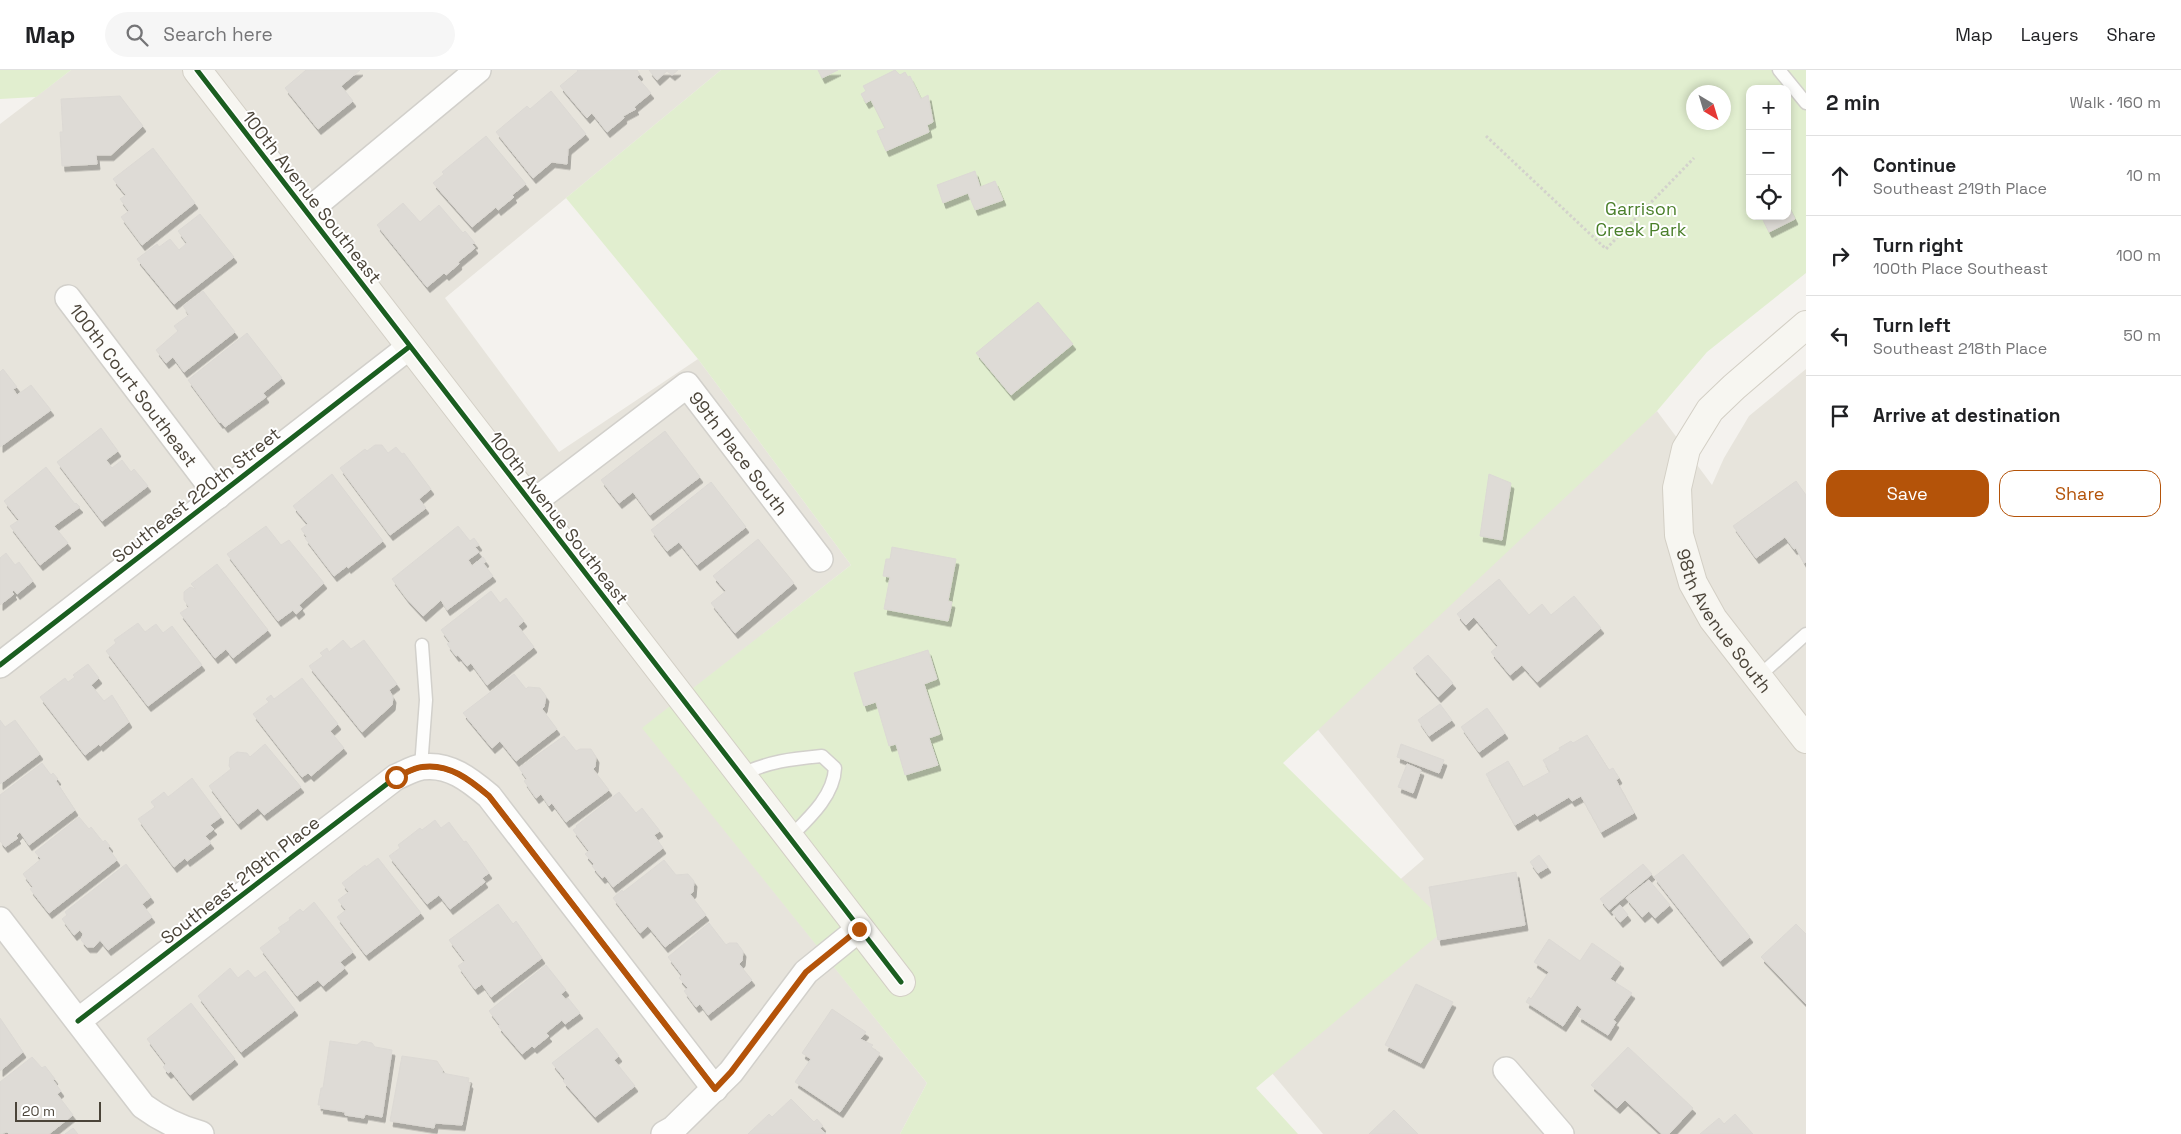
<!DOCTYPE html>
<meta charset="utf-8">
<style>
:root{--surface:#fff;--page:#f6f6f6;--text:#202124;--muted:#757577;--line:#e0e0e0;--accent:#b45309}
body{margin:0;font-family:"Space Grotesk",sans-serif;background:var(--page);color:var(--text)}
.controls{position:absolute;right:15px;top:15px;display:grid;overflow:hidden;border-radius:10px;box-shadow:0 2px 8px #0003}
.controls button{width:45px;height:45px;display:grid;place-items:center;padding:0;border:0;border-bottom:1px solid var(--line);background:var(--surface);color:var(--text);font:25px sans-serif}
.compass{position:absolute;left:1686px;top:15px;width:45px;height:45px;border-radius:50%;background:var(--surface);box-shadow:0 2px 8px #0003;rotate:142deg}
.scale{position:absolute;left:15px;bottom:12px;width:86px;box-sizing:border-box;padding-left:5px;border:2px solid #4b4439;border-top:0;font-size:14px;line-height:18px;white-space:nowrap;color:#4b4439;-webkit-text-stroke:4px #fff;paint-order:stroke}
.stop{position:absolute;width:15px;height:15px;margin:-11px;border:4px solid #b45309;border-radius:50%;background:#fff}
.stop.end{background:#b45309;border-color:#fff;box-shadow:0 1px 5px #0008}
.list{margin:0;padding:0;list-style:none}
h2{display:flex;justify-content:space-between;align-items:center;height:65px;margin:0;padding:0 20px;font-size:21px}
h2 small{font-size:16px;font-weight:400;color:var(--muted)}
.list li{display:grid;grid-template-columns:32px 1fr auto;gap:15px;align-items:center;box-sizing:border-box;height:80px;padding:0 20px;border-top:1px solid var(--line)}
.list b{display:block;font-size:19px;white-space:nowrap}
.list p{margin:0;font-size:16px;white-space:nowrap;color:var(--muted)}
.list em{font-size:16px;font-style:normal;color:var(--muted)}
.actions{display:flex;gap:10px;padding:15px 20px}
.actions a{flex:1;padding:11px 0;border:1px solid var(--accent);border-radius:15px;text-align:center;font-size:18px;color:var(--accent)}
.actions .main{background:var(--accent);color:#fff}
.icon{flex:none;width:28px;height:28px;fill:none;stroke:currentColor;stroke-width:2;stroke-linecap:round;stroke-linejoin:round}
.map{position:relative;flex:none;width:1806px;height:1064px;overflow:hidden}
header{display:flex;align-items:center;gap:30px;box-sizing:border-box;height:70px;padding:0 25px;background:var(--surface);border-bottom:1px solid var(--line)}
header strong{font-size:24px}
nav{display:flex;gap:28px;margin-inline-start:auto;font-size:18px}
.search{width:350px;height:45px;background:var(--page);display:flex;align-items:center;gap:12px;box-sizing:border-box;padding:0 18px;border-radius:28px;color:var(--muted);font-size:19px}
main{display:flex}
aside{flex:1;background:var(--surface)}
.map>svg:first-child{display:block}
</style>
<header>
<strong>Map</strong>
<div class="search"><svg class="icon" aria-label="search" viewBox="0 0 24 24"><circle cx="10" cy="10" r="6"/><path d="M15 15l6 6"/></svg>Search here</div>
<nav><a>Map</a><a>Layers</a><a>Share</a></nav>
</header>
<main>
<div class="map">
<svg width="1806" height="1064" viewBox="0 0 1806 1064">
<defs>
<filter id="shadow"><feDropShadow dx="3" dy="5.5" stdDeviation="0" flood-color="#0004"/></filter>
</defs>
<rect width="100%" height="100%" fill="#f4f2ee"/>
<path fill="#e7e4dc" d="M71,0H721L445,228L559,382L698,289L851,495L643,658L927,1013L900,1064H0V54Z
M1806,299V1064H1323L1231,954L1424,789L1296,633L1657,341L1712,415L1724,388L1749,346Z"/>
<path fill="#e1eecf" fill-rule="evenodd" d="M0,0H71L36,27L0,29Z
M721,0H1806V203L1707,282L1657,341L1283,693L1449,856L1256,1018L1298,1064H900L927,1013L642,658L851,495L698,289L566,128ZM1750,19H1787V146H1750ZM1694,22H1724V52H1694Z"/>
<path fill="#dedbd6" stroke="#dcd9d4" filter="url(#shadow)" d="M306,0H360L341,16L353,31L318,59L285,18Z
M577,0H637L640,4L637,7L651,23L634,37L636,39L623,46L624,48L607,62L592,43L587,48L560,16L578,1Z
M649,0H678L672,5L667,1L657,10Z
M818,0H838L822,8Z
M895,0L900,5L905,2L908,7L910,6L921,29L928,25L933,52L927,55L929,62L886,81L877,61L885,58L871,30L866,33L861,24L866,21L863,16Z
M551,21L586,64L568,79L567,94L552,92L533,108L496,62L527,36L530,39Z
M120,26L143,56L111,85H96L97,94L62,96L60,62H63L61,29Z
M486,66L526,114L512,125L514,127L498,140L496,137L472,157L433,113L444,104L442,102Z
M153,78L195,133L142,175L121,147L129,141L120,129L126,125L113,109Z
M975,101L980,117L995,111L1003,130L975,140L968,123L943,133L937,115Z
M403,133L420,152L439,135L463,163L465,161L475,173L472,174L475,178L458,192L459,194L446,205L444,203L427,217L377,155Z
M1787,133L1795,149L1769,162L1761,146H1787Z
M200,144L234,187L174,234L137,189L157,174L159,177L170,169L179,180L187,173L178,161Z
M203,221L235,262L184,302L173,287L166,293L156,280L178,261L174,256L189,245L183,236Z
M1038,232L1073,274L1011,325L976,283Z
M247,263L282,308L263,323L266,327L225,357L221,352L220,353L188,310Z
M3,299L17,317L13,319L17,325L31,315L51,340L0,377V302Z
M101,358L118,381L106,390L112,398L122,390L131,402L134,399L148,416L102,451L57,392Z
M665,361L700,407L650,445L633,422L619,433L601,410Z
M375,375H382L388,383L396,377L402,384L404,383L431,419L419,429L426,438L390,465L340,398L365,379L367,381Z
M46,397L75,434L76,433L80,437L54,456L68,473L40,495L10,456L19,450L4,431Z
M332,404L383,471L348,498L347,496L334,506L305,468L307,467L301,459L308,454L293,436Z
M1489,404L1511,413L1502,470L1480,466Z
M1796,411L1806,425V492L1804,493L1796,478L1794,479L1785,467L1756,488L1733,456Z
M711,412L746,457L697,495L679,472L667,481L651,460Z
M266,456L281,475L289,470L324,513L299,535L302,539L296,544L293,540L278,551L227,484Z
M458,456L470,471L474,468L479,475L475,477L479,482L468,490L472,496L483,487L486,491L483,493L493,506L447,540L441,530L423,546L407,529L392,509Z
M758,469L794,513L735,563L711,533L726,521L713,506Z
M892,477L956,489L948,531L952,532L948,551L884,539L890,507L883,506L886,489H890Z
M6,483L15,495L19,492L33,511L17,524L14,520L12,522L14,524L0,535V488Z
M217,494L268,560L233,588L226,579L215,588L180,543L189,537L184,530V522L190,517L196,519L191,514Z
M1499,509L1529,545L1542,534L1551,545L1574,526L1601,558L1537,612L1522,595L1510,605L1491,582L1498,576L1474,547L1466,555L1457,544Z
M491,521L500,533L506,528L524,551L518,556L534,577L487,615L471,593L467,596L458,585L456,586L447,574L450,572L441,560Z
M138,553L145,562L156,554L163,563L172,556L202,595L148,636L106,581L116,573L114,570Z
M343,570L351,579L364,570L397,614L389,620L393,627L392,635L362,662L309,596L323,586L320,583L327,578L329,582Z
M928,580L937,609L924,614L940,664L929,668L938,695L905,705L896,674L889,676L876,632L864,636L854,603Z
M1428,585L1453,613L1438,627L1413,598Z
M88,594L99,608L91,615L104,631L112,625L129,652L100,676L99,674L85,685L40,627L65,608L68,612L75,607L73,605Z
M514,604L526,619L528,617L540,618L546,626L544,637L542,639L557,659L516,691L500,671L492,678L463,643Z
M302,608L338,654L330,661L344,678L311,706L308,703L302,707L253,644L269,632L266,629L271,625L274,629Z
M1440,634L1452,650L1429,666L1418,650Z
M1487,638L1505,663L1479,682L1461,657Z
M0,650L5,657L15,650L40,684L0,714Z
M1587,665L1609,700L1613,698L1619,708L1616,710L1634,743L1601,762L1581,726L1572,731L1569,727L1537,746L1535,743L1515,755L1486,704L1508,691L1523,717L1550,702L1543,690L1560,680L1559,678L1571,671L1573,673Z
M564,666L576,681L580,679H591L596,687L595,697L593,699L609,720L566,752L552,733L549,736L541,724L536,728L524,711L527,709L519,698Z
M265,674L301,717L264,745L258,738L238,754L209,716L231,699L229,696L230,687L237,682L247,683L250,687Z
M1401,674L1444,690L1439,703L1397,687Z
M42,693L51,705L53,703L58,709L56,711L75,740L29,775L20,762L16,766L18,768L5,777L0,771V725Z
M1407,694L1421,700L1413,723L1398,717Z
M192,708L221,747L210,755L214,759L205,766L211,773L187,791L185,788L174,797L138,749L155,737L151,732L164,722L168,727Z
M619,722L636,743L642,738L660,761L654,765L663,778L613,817L605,806L602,808L592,796L594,794L585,784L589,781L573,760L577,757L576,756Z
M79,747L89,759L91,757L103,772L105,770L110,776L108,778L117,790L49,843L30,819L33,817L23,804L41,789L35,782Z
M435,750L441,758L449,752L464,772L466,771L489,803L482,808L485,812L450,839L439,825L427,834L389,786L400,778L398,775L420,758L422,760Z
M1683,784L1750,867L1720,891L1654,807Z
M1539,785L1548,797L1538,803L1530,792Z
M378,788L421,843L366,885L337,847L346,840L338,830L349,822L342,813L365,795L366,797Z
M664,790L676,805L688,804L694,811L693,822L690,824L706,845L665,877L648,856L640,863L613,828L622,820L623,822Z
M126,794L151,827L142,834L152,847L108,880L100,870L94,877H87L81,870L83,864L80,860L74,865L62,849L67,845L65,842Z
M1643,794L1652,804L1609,840L1600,829Z
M1516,802L1525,855L1438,870L1429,817Z
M1649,810L1670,835L1655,848L1649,841L1642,847L1626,828Z
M314,832L353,882L340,892L345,898L323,916L318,910L297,926L260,878L281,862L278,858L290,850L289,848L300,839L303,842Z
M498,834L513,854L516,851L542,888L491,927L482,914L475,919L458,896L465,891L449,870Z
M1620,835L1628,845L1620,852L1612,842Z
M709,853L726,875L729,873H737L743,881L742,891L739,894L752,910L708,945L700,934L696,937L684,921L688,918L679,908L682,905L668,887Z
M1796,854L1806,864V934L1761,887Z
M1549,869L1580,891L1592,873L1621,893L1610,909L1632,923L1613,950L1616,952L1608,965L1578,946L1582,939L1577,935L1563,956L1526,932L1529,927L1531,929L1549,902L1534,892Z
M546,895L566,920L561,924L566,930L568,928L580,943L565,954L562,950L546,963L549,966L534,978L532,976L522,984L498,956L500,955L489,941Z
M230,898L238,908L248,900L255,908L265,901L295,940L241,982L198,926Z
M1416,914L1453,932L1421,993L1385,975Z
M191,933L235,989L190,1025L171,1001L168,1003L163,997L166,994L147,969Z
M832,939L866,962L860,969L873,975L871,977L880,983L840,1042L795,1012L811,989L802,983Z
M0,948L23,982L0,1001Z
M597,958L619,986L614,990L635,1016L595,1047L563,1011L565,1009L552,993Z
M330,971L357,975L362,971L372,973L375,977L392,980L382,1047L365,1044L364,1048L345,1045V1042L320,1038L321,1035H318L321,1018H323Z
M1628,977L1693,1038L1669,1064H1662L1625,1030L1617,1038L1591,1015Z
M402,986L437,991L443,1000L442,1003L469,1008L468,1012L470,1013L462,1055L435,1053L434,1058L390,1051Z
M32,987L42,998L45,996L55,1009L53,1010L61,1021L57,1024L73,1045L49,1064H9L7,1062L0,1064V1012Z
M791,1029L814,1052L817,1049L823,1056L820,1058L826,1064H748L769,1044L772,1047Z
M1394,1040L1418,1064H1369Z
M1735,1044L1753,1064H1700L1719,1048L1724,1054Z
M73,1058L78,1064H65Z"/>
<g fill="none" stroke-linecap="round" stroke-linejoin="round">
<defs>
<path id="lane" d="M1779,0L1806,33
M1758,607L1806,564
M421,697L426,630L422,575
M740,705C770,691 791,689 822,686L835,698C834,726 808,749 789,768"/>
<g id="street">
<path d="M307,142L478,0"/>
<path id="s1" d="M68,228L218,426"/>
<path id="s2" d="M531,434L687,315L820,489"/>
<path d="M0,595L409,277"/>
<path d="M0,850L143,1036C162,1050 179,1058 201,1064"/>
<path d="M78,951L396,707C404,704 413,698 422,697C449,693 470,710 489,726L715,1019"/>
<path d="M1506,1000L1561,1064"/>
<path d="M664,1064L673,1059L731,1002L806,902L859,859"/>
</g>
<g id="secondary">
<path d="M197,0L901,912"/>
<path id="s3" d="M1806,255L1734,317L1710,340L1686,379L1677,418L1679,465L1693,513L1713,549L1806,669"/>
</g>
</defs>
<use href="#lane" stroke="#d2d0cb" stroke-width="15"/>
<use href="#street" stroke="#d2d0cb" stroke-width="28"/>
<use href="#secondary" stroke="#d3cfc5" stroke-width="30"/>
<path stroke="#d3d2cc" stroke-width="3" stroke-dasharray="2.5 2.5" stroke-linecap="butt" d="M1486,66L1606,179L1694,88"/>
<use href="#lane" stroke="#fdfdfc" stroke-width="12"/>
<use href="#street" stroke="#fdfdfc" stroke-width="25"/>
<use href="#secondary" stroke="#f7f6f1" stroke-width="28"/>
<defs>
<path id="cycleway" d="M197,0L901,912
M0,595L409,277
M78,951L396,707C404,704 413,698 422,697C449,693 470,710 489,726L715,1019"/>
</defs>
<use href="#cycleway" stroke="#fff" stroke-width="8"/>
<use href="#cycleway" stroke="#1b5e20" stroke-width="5"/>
</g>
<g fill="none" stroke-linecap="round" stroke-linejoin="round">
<path stroke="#b45309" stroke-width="6" d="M396,707C404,704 413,698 422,697C449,693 470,710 489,726L715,1019L731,1002L806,902L859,859"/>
</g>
<g text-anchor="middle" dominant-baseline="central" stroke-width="4" stroke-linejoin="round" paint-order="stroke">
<g font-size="18" fill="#4b4439" stroke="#fff">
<text transform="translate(312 127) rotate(52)">100th Avenue Southeast</text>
<text stroke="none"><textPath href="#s1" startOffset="109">100th Court Southeast</textPath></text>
<text stroke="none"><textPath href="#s2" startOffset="282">99th Place South</textPath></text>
<text transform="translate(196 425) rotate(-38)">Southeast 220th Street</text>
<text transform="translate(559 448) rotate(52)">100th Avenue Southeast</text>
<text stroke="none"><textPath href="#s3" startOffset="359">98th Avenue South</textPath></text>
<text transform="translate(240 810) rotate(-38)">Southeast 219th Place</text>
</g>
<g font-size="18" fill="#4a7f2a" stroke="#fff">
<text x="1641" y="138">Garrison<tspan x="1641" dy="21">Creek Park</tspan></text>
</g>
</g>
</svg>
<div class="controls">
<button>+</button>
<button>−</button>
<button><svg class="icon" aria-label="locate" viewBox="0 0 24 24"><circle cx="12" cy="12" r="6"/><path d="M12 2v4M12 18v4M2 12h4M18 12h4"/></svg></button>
</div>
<svg class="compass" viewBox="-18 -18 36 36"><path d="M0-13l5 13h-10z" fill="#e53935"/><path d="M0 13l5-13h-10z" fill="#757577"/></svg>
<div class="scale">20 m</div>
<div class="stop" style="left:396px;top:707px"></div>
<div class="stop end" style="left:859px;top:859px"></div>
</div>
<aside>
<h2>2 min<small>Walk · 160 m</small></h2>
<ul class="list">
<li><svg class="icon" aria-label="ahead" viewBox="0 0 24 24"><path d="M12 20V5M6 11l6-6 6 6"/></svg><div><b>Continue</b><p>Southeast 219th Place</p></div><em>10 m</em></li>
<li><svg class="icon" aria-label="right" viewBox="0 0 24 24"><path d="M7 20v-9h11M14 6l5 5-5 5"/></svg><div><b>Turn right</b><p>100th Place Southeast</p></div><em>100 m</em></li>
<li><svg class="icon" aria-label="left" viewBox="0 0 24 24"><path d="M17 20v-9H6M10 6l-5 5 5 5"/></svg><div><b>Turn left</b><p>Southeast 218th Place</p></div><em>50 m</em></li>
<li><svg class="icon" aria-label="arrive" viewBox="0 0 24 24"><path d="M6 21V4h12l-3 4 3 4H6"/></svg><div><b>Arrive at destination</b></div></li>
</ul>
<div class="actions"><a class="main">Save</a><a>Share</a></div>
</aside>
</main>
